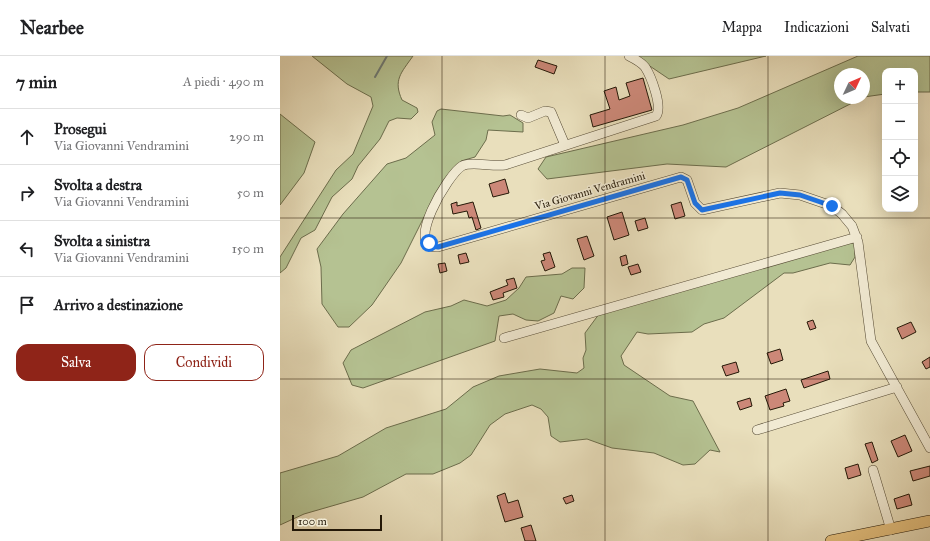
<!DOCTYPE html>
<html lang="it">
<meta charset="utf-8">
<style>
:root{--surface:#fff;--page:#f6f6f6;--text:#202124;--muted:#757577;--line:#e0e0e0;--accent:#8f2418}
body{margin:0;font-family:"IM FELL Great Primer",serif;background:var(--page);color:var(--text)}
.controls{position:absolute;right:12px;top:12px;display:grid;overflow:hidden;border-radius:8px;box-shadow:0 4px 16px #0002}
.controls button{width:36px;height:36px;display:grid;place-items:center;padding:0;border:0;border-bottom:1px solid var(--line);background:var(--surface);color:var(--text);font:20px sans-serif}
.compass{position:absolute;left:554px;top:12px;width:36px;height:36px;border-radius:50%;background:var(--surface);box-shadow:0 4px 16px #0002;rotate:46deg}
.scale{position:absolute;left:12px;bottom:10px;width:90px;box-sizing:border-box;padding-left:4px;border:2px solid #241807;border-top:0;font-size:11px;line-height:14px;white-space:nowrap;color:#241807;-webkit-text-stroke:3px #f1ead3;paint-order:stroke}
.stop{position:absolute;width:12px;height:12px;margin:-9px;border:3px solid #1a73e8;border-radius:50%;background:#fff}
.stop.end{background:#1a73e8;border-color:#fff;box-shadow:0 1px 4px #0008}
.list{margin:0;padding:0;list-style:none}
h2{display:flex;justify-content:space-between;align-items:center;height:52px;margin:0;padding:0 16px;font-size:17px}
h2 small{font-size:13px;font-weight:400;color:var(--muted)}
.list li{display:grid;grid-template-columns:26px 1fr auto;gap:12px;align-items:center;box-sizing:border-box;height:56px;padding:0 16px;border-top:1px solid var(--line)}
.list b{display:block;font-size:15px;white-space:nowrap}
.list p{margin:0;font-size:13px;white-space:nowrap;color:var(--muted)}
.list em{font-size:13px;font-style:normal;color:var(--muted)}
.actions{display:flex;gap:8px;padding:12px 16px}
.actions a{flex:1;padding:9px 0;border:1px solid var(--accent);border-radius:12px;text-align:center;font-size:14px;color:var(--accent)}
.actions .main{background:var(--accent);color:#fff}
.icon{flex:none;width:22px;height:22px;fill:none;stroke:currentColor;stroke-width:2;stroke-linecap:round;stroke-linejoin:round}
.map{position:relative;flex:none;width:650px;height:485px;overflow:hidden}
header{display:flex;align-items:center;gap:24px;box-sizing:border-box;height:56px;padding:0 20px;background:var(--surface);border-bottom:1px solid var(--line)}
header strong{font-size:19px}
nav{display:flex;gap:22px;margin-inline-start:auto;font-size:14px}
main{display:flex}
aside{flex:1;background:var(--surface)}
.map>svg:first-child{display:block}
</style>
<header>
<strong>Nearbee</strong>
<nav><a>Mappa</a><a>Indicazioni</a><a>Salvati</a></nav>
</header>
<main>
<aside>
<h2>7 min<small>A piedi · 490 m</small></h2>
<ul class="list">
<li><svg class="icon" aria-label="ahead" viewBox="0 0 24 24"><path d="M12 20V5M6 11l6-6 6 6"/></svg><div><b>Prosegui</b><p>Via Giovanni Vendramini</p></div><em>290 m</em></li>
<li><svg class="icon" aria-label="right" viewBox="0 0 24 24"><path d="M7 20v-9h11M14 6l5 5-5 5"/></svg><div><b>Svolta a destra</b><p>Via Giovanni Vendramini</p></div><em>50 m</em></li>
<li><svg class="icon" aria-label="left" viewBox="0 0 24 24"><path d="M17 20v-9H6M10 6l-5 5 5 5"/></svg><div><b>Svolta a sinistra</b><p>Via Giovanni Vendramini</p></div><em>150 m</em></li>
<li><svg class="icon" aria-label="arrive" viewBox="0 0 24 24"><path d="M6 21V4h12l-3 4 3 4H6"/></svg><div><b>Arrivo a destinazione</b></div></li>
</ul>
<div class="actions"><a class="main">Salva</a><a>Condividi</a></div>
</aside>
<div class="map">
<svg width="650" height="485" viewBox="0 0 650 485">
<rect width="100%" height="100%" fill="#e9dfbc"/>
<filter id="stains"><feTurbulence type="fractalNoise" baseFrequency=".005" numOctaves="4"/><feColorMatrix values="0 0 0 0 .2 0 0 0 0 .09 0 0 0 0 .02 0 0 0 .5 -.17"/></filter>
<radialGradient id="worn" r=".72"><stop offset=".6" stop-color="#630" stop-opacity="0"/><stop offset="1" stop-color="#630" stop-opacity=".3"/></radialGradient>
<path fill="#b5c292" stroke="#6c6d4c" d="M32,0H133C121,17 113,24 122,44L137,52L138,56L131,63L117,62L109,65L100,83L78,110L72,123L52,141L35,174L21,182L6,212L0,217V201L56,114L73,98L93,50L91,41L67,28Z
M355,0H486L389,23Z
M578,0H650V36H635V15H605V38L584,41V18H560V42H582L446,111L387,108L267,123L258,113L266,101L403,69L458,52Z
M161,53L223,60L230,59L243,67V76L208,74L206,84L195,101L181,105L168,120L144,161L121,207L92,249L69,271H58L42,248L41,211L37,193L63,158L107,108L126,102L155,79L152,66L157,55Z
M0,58L35,86L24,117L0,149Z
M570,187H575V201L570,209L550,207L513,217H504L444,262L424,268L412,276L368,278L357,276L341,300L344,309L390,340L413,345L440,396L430,394L415,408L403,409L374,397L332,392L307,383L280,386L271,380L268,361L261,353L252,349L225,358L210,369L191,399L180,407L153,418H126L83,441L24,458L0,469V417L58,400L106,372L166,353L193,331L219,320L260,313L297,317L304,312L303,302L306,294L305,277L319,258Z
M292,212H305L304,232L293,243L281,240L274,257L258,265L246,264L233,258L219,260L215,285L83,332L72,329L63,307L71,294L145,256L171,250L184,244L207,250L226,244L239,232L246,221L282,218Z"/>
<g fill="none" stroke-linecap="round" stroke-linejoin="round">
<path stroke="#6d7974" stroke-width="2" d="M95,21L107,0"/>
</g>
<path fill="#cc8878" stroke="#241807" d="M258,4L277,10L274,18L255,11Z
M363,22L372,54L313,71L310,59L330,53L324,35L336,31L339,44L350,40L346,27Z
M225,123L229,137L213,141L209,128Z
M177,146V150L193,146L201,172L196,174L192,161L189,162L187,155L173,158L171,148Z
M401,146L405,160L395,163L391,149Z
M342,156L349,179L334,184L327,161Z
M365,162L368,172L358,175L355,165Z
M307,180L314,200L304,204L297,183Z
M270,196L275,211L265,215L261,205L265,204L263,198Z
M186,197L189,206L180,208L178,199Z
M346,199L348,208L342,210L340,201Z
M165,207L167,215L160,217L158,208Z
M358,208L361,216L351,219L348,211Z
M234,222L237,232L223,237L224,241L213,244L210,236L228,229L226,224Z
M533,264L536,272L530,274L527,266Z
M631,266L636,276L622,283L617,272Z
M500,293L503,304L491,308L487,297Z
M650,301V311L646,313L642,306Z
M456,306L459,316L446,320L442,310Z
M548,315L550,323L524,332L521,324Z
M506,333L510,345L503,347L504,350L490,354L485,340Z
M470,342L472,350L460,354L457,346Z
M625,379L632,395L618,401L611,385Z
M592,386L598,404L592,407L585,388Z
M578,408L581,419L568,423L565,412Z
M650,410V420L633,425L630,415Z
M225,437L228,447L238,444L243,461L225,466L217,440Z
M629,438L632,449L617,453L614,443Z
M292,439L294,445L286,448L283,442Z
M251,469L256,485H245L241,472Z"/>
<g fill="none" stroke-linecap="round" stroke-linejoin="round">
<defs>
<path id="minor" d="M349,0C355,3 361,6 365,11C371,20 383,51 376,60L225,109C213,111 191,105 182,110C168,118 123,194 158,191L401,121L407,124L415,147L422,154L500,137L520,139L552,150L562,158L572,170L578,186L591,285L650,392
M241,59L248,62L265,55L271,56L285,89
M224,282L577,181
M477,374L617,331
M593,414L611,474"/>
<path id="major" d="M551,485L650,465"/>
</defs>
<use href="#minor" stroke="#554a34" stroke-width="10"/>
<use href="#major" stroke="#241807" stroke-width="12"/>
<use href="#minor" stroke="#f1ead3" stroke-width="9"/>
<use href="#major" stroke="#e4c07e" stroke-width="11"/>
</g>
<g fill="none" stroke-linecap="round" stroke-linejoin="round">
<path stroke="#1a73e8" stroke-width="5" d="M149,187L152,190L158,191L401,121L407,124L415,147L422,154L500,137L520,139L552,150"/>
</g>
<path fill="none" stroke="#241807" stroke-width="1" stroke-opacity="0.55" d="M162,0V485M325,0V485M488,0V485M0,162H650M0,323H650"/>
<g text-anchor="middle" dominant-baseline="central" stroke-width="3" stroke-linejoin="round" paint-order="stroke">
<g font-size="11" fill="#241807" stroke="#f1ead3">
<text transform="translate(310 135) rotate(-16)">Via Giovanni Vendramini</text>
</g>
</g>
<rect width="100%" height="100%" filter="url(#stains)"/>
<rect width="100%" height="100%" fill="url(#worn)"/>
</svg>
<div class="controls">
<button>+</button>
<button>−</button>
<button><svg class="icon" aria-label="locate" viewBox="0 0 24 24"><circle cx="12" cy="12" r="6"/><path d="M12 2v4M12 18v4M2 12h4M18 12h4"/></svg></button>
<button><svg class="icon" aria-label="layers" viewBox="0 0 24 24"><path d="M12 4l9 5-9 5-9-5zM3 14l9 5 9-5"/></svg></button>
</div>
<svg class="compass" viewBox="-18 -18 36 36"><path d="M0-13l5 13h-10z" fill="#e53935"/><path d="M0 13l5-13h-10z" fill="#757577"/></svg>
<div class="scale">100 m</div>
<div class="stop" style="left:149px;top:187px"></div>
<div class="stop end" style="left:552px;top:150px"></div>
</div>
</main>
